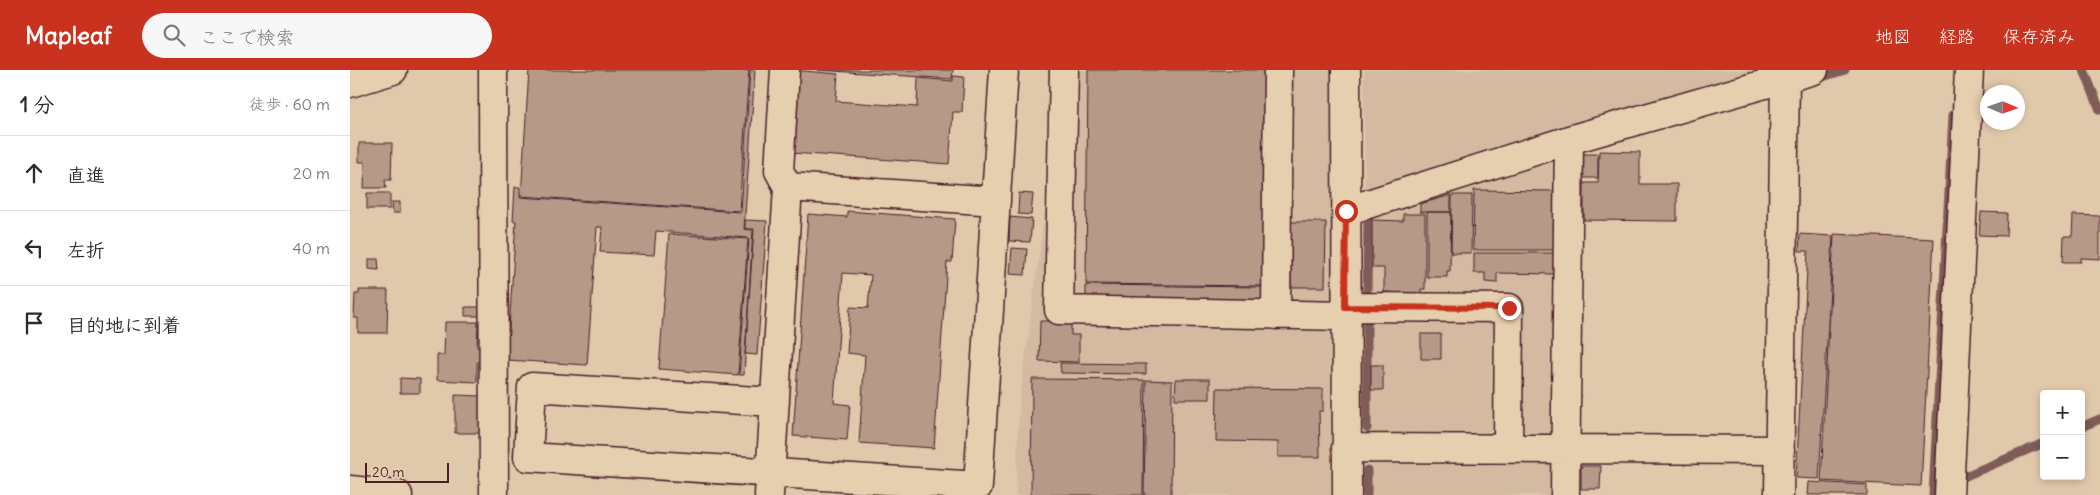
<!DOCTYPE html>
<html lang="ja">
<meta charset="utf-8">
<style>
:root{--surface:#fff;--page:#f7f7f7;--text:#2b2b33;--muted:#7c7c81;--line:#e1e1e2;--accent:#c8321e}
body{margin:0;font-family:Delius,"Klee One",sans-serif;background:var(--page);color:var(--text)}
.controls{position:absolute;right:15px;bottom:15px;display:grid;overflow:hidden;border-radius:5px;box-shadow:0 2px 8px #0003}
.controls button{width:45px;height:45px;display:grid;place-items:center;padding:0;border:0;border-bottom:1px solid var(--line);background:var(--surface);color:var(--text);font:25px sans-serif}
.compass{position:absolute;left:1630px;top:15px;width:45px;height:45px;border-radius:50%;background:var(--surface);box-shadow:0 2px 8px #0003;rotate:92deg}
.scale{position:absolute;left:15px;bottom:12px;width:84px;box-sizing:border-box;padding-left:5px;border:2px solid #4a1f2b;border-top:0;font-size:14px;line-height:18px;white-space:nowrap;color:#4a1f2b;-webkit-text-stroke:4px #e6cfaf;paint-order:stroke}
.stop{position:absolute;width:15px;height:15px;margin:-11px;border:4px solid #c8321e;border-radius:50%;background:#fff}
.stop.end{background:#c8321e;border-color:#fff;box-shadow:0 1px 5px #0008}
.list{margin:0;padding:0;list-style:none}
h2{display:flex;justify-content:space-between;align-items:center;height:65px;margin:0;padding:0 20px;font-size:21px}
h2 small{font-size:16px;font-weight:400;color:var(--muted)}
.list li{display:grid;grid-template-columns:32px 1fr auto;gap:15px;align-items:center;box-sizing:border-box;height:75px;padding:0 20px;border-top:1px solid var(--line)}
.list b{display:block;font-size:19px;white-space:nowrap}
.list em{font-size:16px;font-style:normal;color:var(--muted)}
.icon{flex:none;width:28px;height:28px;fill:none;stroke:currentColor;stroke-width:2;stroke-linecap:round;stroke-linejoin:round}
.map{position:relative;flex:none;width:1750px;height:425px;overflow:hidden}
header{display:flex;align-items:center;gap:30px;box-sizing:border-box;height:70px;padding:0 25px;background:var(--accent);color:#fff}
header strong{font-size:24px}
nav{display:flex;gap:28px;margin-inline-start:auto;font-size:18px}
.search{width:350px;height:45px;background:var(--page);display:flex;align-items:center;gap:12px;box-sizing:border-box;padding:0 18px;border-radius:28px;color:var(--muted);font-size:19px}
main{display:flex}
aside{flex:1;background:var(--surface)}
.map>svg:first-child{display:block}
</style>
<header>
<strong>Mapleaf</strong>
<div class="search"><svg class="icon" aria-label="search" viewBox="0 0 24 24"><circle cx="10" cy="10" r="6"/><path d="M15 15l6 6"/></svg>ここで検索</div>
<nav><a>地図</a><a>経路</a><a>保存済み</a></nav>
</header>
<main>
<aside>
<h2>1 分<small>徒歩 · 60 m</small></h2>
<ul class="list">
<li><svg class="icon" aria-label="ahead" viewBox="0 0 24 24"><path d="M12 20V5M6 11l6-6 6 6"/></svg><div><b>直進</b></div><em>20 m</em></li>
<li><svg class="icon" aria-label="left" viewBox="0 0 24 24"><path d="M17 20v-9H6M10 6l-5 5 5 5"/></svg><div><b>左折</b></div><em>40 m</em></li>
<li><svg class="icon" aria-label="arrive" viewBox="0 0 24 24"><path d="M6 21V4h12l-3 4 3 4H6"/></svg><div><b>目的地に到着</b></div></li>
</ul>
</aside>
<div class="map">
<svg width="1750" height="425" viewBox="0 0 1750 425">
<rect width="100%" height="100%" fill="#e0c8aa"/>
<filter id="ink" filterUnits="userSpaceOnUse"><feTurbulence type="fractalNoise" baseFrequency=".02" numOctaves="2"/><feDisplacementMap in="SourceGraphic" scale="10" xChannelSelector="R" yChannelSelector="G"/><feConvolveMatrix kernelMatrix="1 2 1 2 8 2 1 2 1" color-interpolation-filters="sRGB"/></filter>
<g filter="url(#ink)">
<path fill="#d3baa0" d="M698,0H982L981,425H666L669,335L698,118Z
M1014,0H1437L1015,126Z
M1207,90L1208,425H1019L1020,144Z"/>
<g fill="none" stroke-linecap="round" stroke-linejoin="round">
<path stroke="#805c59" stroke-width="9" d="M1734,0L1750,40
M1466,9L1495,0
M1017,225L1018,142L1021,141
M1731,357L1750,349
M1017,358V250
M1613,407L1694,373
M1017,425V400
M1583,425L1603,45"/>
</g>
<path fill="#b69987" stroke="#4a1f2b" d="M179,0H399L389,141L171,126Z
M400,0H405L394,159L403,160L394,305H389L399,168L306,161L304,185L250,182L252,157H247L237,295L157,290L166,151H163L165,117H170V127L391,142Z
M443,0L488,4L486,31L567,37L568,8L603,11V6L614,7L612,42H603L599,94L442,83Z
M468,0H603L602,9Z
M738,0H914L912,216L736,214Z
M9,73H42L41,110H35L36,118H14L15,92H9Z
M1249,81L1290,82V114H1327V151L1234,150V113H1248Z
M1232,84H1248V108H1232Z
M1124,120L1204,121V180H1123Z
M17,123H40V139H17Z
M669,123L683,124L681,145L668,144Z
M1101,125V142H1070V134Z
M1102,125H1122L1121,183H1101Z
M42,132H50V143H43Z
M497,141L605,149L602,192H597L584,378L509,373L515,285L497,283L500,237L518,238L521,205L493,203L484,333L500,335L497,370L443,366L458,144L497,147Z
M1077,142H1101L1100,201H1097V207H1077Z
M1631,142L1657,143L1656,166L1629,165Z
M1053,144H1075V219H1071V224L1034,222V198H1022V150L1053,151Z
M1723,145L1750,146V189L1731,188V192H1713L1714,166H1722Z
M660,147L682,149L680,172L659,171Z
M395,150L417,151L407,285L395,284L404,159H395Z
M941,152H976L975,217H941Z
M319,164L398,169L388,305L309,299Z
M1450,164L1483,166L1469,409L1446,408L1458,181H1449Z
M1484,164L1584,169L1571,416L1471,411Z
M662,178L677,179L675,205L660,204Z
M1124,183H1204V204L1147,203V213L1135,212V203H1124Z
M19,189H28L29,200L19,199Z
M736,215L912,217L911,232L736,230Z
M9,220H38L37,263H8V248H4L5,224H9Z
M115,237H131V246H115Z
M690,251H721V265H729V292L689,291Z
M95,252H128L127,277L132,276L131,292H127V312L87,310V285H94Z
M1071,264H1091V289H1071Z
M710,293L796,294V304L711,303Z
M1021,295H1033V320H1021Z
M50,308L70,309V323H50Z
M682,309L794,310L793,425H681Z
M826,309H860V329H825Z
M796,310L822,311L821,425H794Z
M867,318L973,319V341H969L970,387H928V372L866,371Z
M105,325L132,326L131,363H105Z
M1231,396H1251L1250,419H1231Z
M1459,412L1517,415V425H1458Z"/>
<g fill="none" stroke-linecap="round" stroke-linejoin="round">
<defs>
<path id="minor" d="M143,0L144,425
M714,0L709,240L995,246
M996,0L997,425
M0,13L43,0
M438,117L646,131
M996,141L1219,70L1464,0
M995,237L1159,238L1158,378
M926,245L928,0
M425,332L182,317L178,387L628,416L654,0
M996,378L1430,380
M0,420L48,425
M419,425L438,117L429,101L435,0
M1215,425L1219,70
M1429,425L1435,8
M1599,425L1619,0"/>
</defs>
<use href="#minor" stroke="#4a1f2b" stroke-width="31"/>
<use href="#minor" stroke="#e6cfaf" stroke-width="28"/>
</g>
</g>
<g fill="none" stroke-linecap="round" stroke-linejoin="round" filter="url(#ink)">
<path stroke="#c8321e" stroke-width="6" d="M996,141L995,237L1159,238"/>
</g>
</svg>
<div class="controls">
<button>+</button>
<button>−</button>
</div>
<svg class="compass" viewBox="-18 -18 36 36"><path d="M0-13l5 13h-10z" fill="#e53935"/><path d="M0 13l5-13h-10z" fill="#7c7c81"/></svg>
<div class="scale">20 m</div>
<div class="stop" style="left:996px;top:141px"></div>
<div class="stop end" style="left:1159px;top:238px"></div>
</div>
</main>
